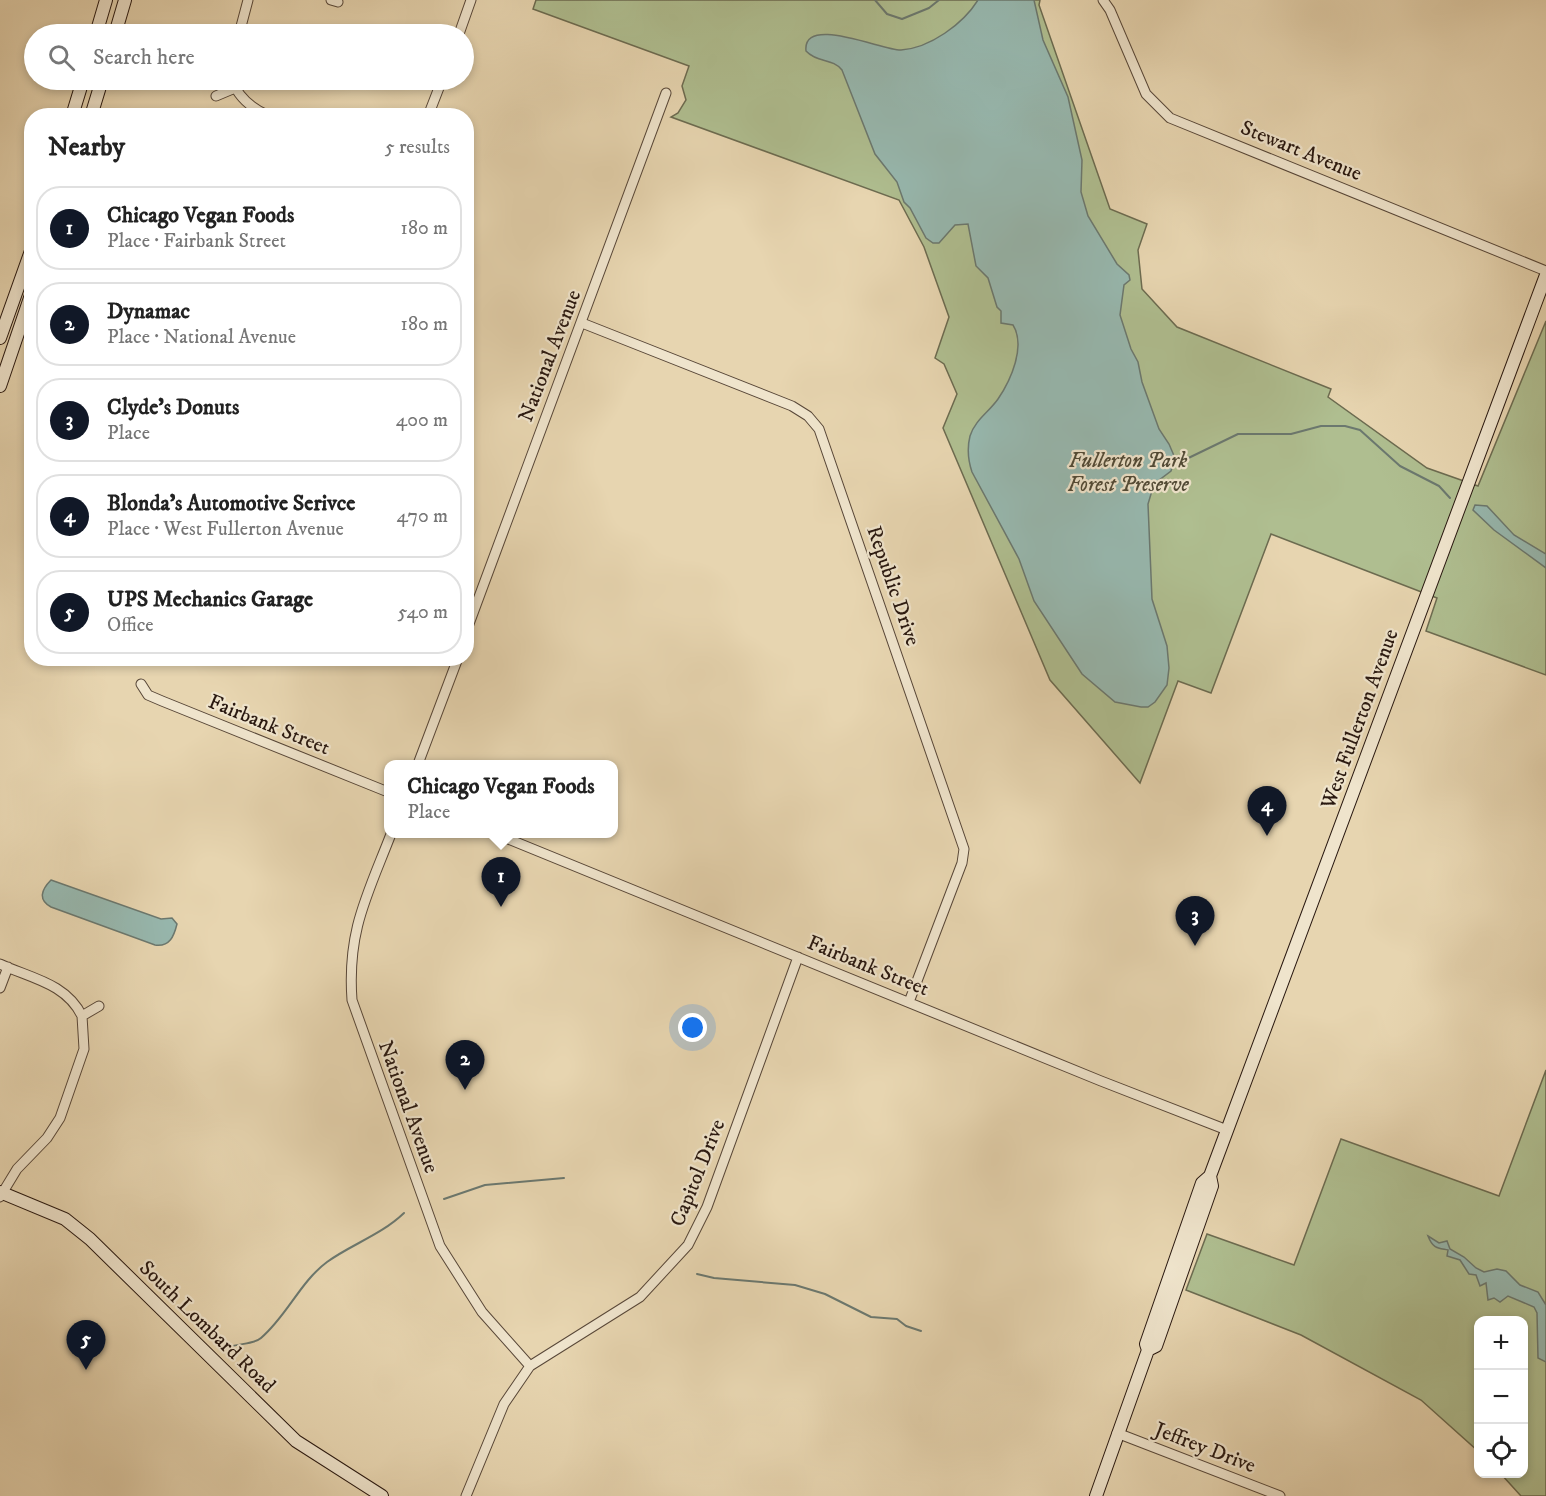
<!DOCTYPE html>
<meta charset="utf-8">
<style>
:root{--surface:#fff;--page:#f2f2f2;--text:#222;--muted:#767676;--line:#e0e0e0;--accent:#111827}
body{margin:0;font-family:"IM FELL DW Pica",serif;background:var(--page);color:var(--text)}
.controls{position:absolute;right:18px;bottom:18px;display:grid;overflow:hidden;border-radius:12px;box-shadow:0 3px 9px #0003}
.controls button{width:54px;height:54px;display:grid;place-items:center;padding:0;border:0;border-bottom:2px solid var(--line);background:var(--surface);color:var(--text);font:30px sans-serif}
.you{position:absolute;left:693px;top:1028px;width:21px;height:21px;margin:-15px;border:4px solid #fff;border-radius:50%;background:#1a73e8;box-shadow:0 0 0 9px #1a73e833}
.badge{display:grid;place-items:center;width:39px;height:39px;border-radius:50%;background:var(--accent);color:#fff;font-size:20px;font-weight:700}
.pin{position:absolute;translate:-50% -50px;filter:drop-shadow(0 2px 3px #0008)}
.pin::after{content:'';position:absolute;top:32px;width:21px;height:18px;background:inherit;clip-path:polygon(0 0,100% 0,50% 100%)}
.popup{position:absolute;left:384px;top:760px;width:234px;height:78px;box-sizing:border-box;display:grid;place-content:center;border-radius:12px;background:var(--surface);filter:drop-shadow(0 2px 4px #0005);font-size:20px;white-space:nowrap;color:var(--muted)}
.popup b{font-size:22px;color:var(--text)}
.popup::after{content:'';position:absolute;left:50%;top:100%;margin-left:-12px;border:12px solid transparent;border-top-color:var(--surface)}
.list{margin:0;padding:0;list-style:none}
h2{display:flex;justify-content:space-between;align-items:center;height:78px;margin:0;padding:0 24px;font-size:26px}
h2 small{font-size:20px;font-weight:400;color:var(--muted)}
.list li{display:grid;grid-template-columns:39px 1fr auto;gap:18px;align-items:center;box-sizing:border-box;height:84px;margin:0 12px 12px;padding:0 12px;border:2px solid var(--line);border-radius:24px}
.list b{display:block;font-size:22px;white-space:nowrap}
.list p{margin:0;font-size:20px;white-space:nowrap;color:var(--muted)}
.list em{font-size:20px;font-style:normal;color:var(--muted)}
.icon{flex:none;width:33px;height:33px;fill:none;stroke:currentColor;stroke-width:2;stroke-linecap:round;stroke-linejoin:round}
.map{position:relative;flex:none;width:1546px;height:1496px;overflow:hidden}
.search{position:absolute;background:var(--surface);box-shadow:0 3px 9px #0003;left:24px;top:24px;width:450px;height:66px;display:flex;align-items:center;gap:15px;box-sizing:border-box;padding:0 21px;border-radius:33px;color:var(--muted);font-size:22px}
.panel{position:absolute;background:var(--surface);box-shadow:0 3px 9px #0003;left:24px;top:108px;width:450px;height:558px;border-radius:24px}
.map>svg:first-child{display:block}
</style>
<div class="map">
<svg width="1546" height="1496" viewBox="0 0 1546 1496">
<rect width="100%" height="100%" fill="#e7d5b0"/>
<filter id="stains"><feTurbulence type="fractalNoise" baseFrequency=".00333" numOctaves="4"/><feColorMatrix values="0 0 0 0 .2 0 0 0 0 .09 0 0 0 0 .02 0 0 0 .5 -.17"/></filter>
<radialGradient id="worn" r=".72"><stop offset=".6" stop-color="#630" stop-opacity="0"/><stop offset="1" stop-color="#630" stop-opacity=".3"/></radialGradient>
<path fill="#afbe90" stroke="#6c6b50" stroke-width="1.5" d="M536,0H1040L1039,5L1110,209L1147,224L1138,250L1142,289L1177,327L1331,389L1328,397L1427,468L1478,486L1546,321V675L1426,631L1437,598L1271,534L1211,693L1178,681L1140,783L1050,680L943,428L957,394L944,364L935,358L949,317L924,247L899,200L671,117L678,113L686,100L682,86L689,66L533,9Z
M1546,1070V1496H1521L1501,1474H1524V1320H1478V1451L1421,1400L1301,1335L1186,1290L1207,1234L1294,1265L1341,1139L1499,1196Z"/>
<path fill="#97b8af" stroke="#6b786f" stroke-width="1.5" d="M978,0H1034L1043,40L1068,97L1082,160L1081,192L1088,216L1117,264L1129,275L1130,280L1124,285L1120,315L1131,349L1138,362L1142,382L1159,429L1169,444L1175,458L1171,471L1154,484L1148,504L1152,599L1167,646L1169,668L1167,685L1155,702L1148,707H1141L1115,702L1082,674L1034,601L1019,559L972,472C968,460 967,448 970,436C975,420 989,412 998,399C1011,380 1026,346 1013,325L1001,323V311L997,307L988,278L976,266L968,224L955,225L939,243H933L926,238L910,208L904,202L897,182L875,154L842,70C833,58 817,63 806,51C802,14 884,51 901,50C930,48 963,24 978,0Z
M1475,505L1487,506L1514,535L1546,554V568L1494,530L1473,510Z
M51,880L161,919L172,918L177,924C174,936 170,947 155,945L51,907C38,900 41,890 51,880Z
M1428,1236L1439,1243L1447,1241L1450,1249L1464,1257L1476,1268L1484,1272L1497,1269L1506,1271L1520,1285L1538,1292L1546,1305V1362L1538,1358L1537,1313L1534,1307L1508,1296L1500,1302L1494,1298L1488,1300L1486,1283L1480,1286L1476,1275L1469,1274L1460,1260L1447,1256L1448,1250C1438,1248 1433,1249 1428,1236Z"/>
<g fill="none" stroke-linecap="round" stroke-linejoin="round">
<path stroke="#6b786f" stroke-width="2" d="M875,0L887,14L902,19L929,8L939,0
M1174,465L1238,434H1291L1321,426H1345L1360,430L1400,466L1439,486L1450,498
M444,1199L485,1185L564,1178
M697,1274L714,1278L795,1285L825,1294L871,1317L897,1319L906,1326L921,1331
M227,1348C237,1343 253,1345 261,1338C287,1316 300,1282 327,1262C352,1244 381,1235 404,1213"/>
<defs>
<path id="street" d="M331,0L338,2
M1103,0L1110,10L1146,94L1170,118L1546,271
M239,34L248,0
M459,34L471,0
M232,80C238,97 253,109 269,116
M216,96L235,88
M428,116L442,80
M582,323L792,406L808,416L819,429L964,849L962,863L909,1002
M466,632L666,93
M141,684L148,695L162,701L388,792
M418,764L458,658
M391,834C367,896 347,931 352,1000L440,1246L482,1312L530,1366
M496,834L1101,1081L1227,1130
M0,964C30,978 66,983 82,1016L99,1006
M0,988L8,967
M0,1197L17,1169L47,1138L60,1118L84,1049L82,1016
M1117,1433L1280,1496
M466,1496L504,1404L530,1366L640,1297L688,1245L707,1207L798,957"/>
<path id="secondary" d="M96,34L106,0
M115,34L125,0
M72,116L83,80
M91,116L102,80
M0,338L32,248
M0,386L32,292
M0,1192L65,1219L90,1239L296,1441L382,1496
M1148,1350L1156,1346L1212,1186L1210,1176
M1096,1496L1148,1350L1146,1344L1202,1183L1210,1176L1546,275"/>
</defs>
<use href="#street" stroke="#584738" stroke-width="11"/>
<use href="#secondary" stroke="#291810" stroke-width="14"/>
<use href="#street" stroke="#efe4cc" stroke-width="9"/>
<use href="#secondary" stroke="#efe4cc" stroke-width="12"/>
</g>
<g text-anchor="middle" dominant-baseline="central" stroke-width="4.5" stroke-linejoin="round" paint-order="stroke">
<g font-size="21" fill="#291810" stroke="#efe4cc">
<text transform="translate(1301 151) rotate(22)">Stewart Avenue</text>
<text transform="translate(550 356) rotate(-69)">National Avenue</text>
<text transform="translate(893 586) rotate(71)">Republic Drive</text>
<text transform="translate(1360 719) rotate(-70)">West Fullerton Avenue</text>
<text transform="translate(269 725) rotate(22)">Fairbank Street</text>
<text transform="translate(868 966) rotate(22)">Fairbank Street</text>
<text transform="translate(408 1107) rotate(70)">National Avenue</text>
<text transform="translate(698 1173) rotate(-68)">Capitol Drive</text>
<text transform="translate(207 1327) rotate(44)">South Lombard Road</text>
<text transform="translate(1205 1448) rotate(21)">Jeffrey Drive</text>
</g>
<g font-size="21" font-style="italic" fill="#514a36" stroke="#efe4cc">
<text x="1128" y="461">Fullerton Park<tspan x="1128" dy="24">Forest Preserve</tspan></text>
</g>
</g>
<rect width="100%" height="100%" filter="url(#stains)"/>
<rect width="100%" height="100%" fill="url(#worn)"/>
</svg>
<div class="controls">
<button>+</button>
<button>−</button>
<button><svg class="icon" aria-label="locate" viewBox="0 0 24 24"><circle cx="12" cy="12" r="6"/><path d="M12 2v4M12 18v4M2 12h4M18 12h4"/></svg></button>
</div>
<div class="you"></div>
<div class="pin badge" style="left:501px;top:907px">1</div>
<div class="popup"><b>Chicago Vegan Foods</b>Place</div>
<div class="pin badge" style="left:465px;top:1090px">2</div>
<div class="pin badge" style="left:1195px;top:946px">3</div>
<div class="pin badge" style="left:1267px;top:836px">4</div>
<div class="pin badge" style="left:86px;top:1370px">5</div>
<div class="search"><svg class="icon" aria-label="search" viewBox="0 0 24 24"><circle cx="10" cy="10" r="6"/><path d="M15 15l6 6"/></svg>Search here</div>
<section class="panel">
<h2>Nearby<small>5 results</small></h2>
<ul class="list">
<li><span class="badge">1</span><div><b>Chicago Vegan Foods</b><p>Place · Fairbank Street</p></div><em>180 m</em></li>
<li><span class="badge">2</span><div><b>Dynamac</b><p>Place · National Avenue</p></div><em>180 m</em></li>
<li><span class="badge">3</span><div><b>Clyde's Donuts</b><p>Place</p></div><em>400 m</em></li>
<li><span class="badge">4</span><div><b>Blonda's Automotive Serivce</b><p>Place · West Fullerton Avenue</p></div><em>470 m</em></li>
<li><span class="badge">5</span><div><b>UPS Mechanics Garage</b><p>Office</p></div><em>540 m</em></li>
</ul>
</section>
</div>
